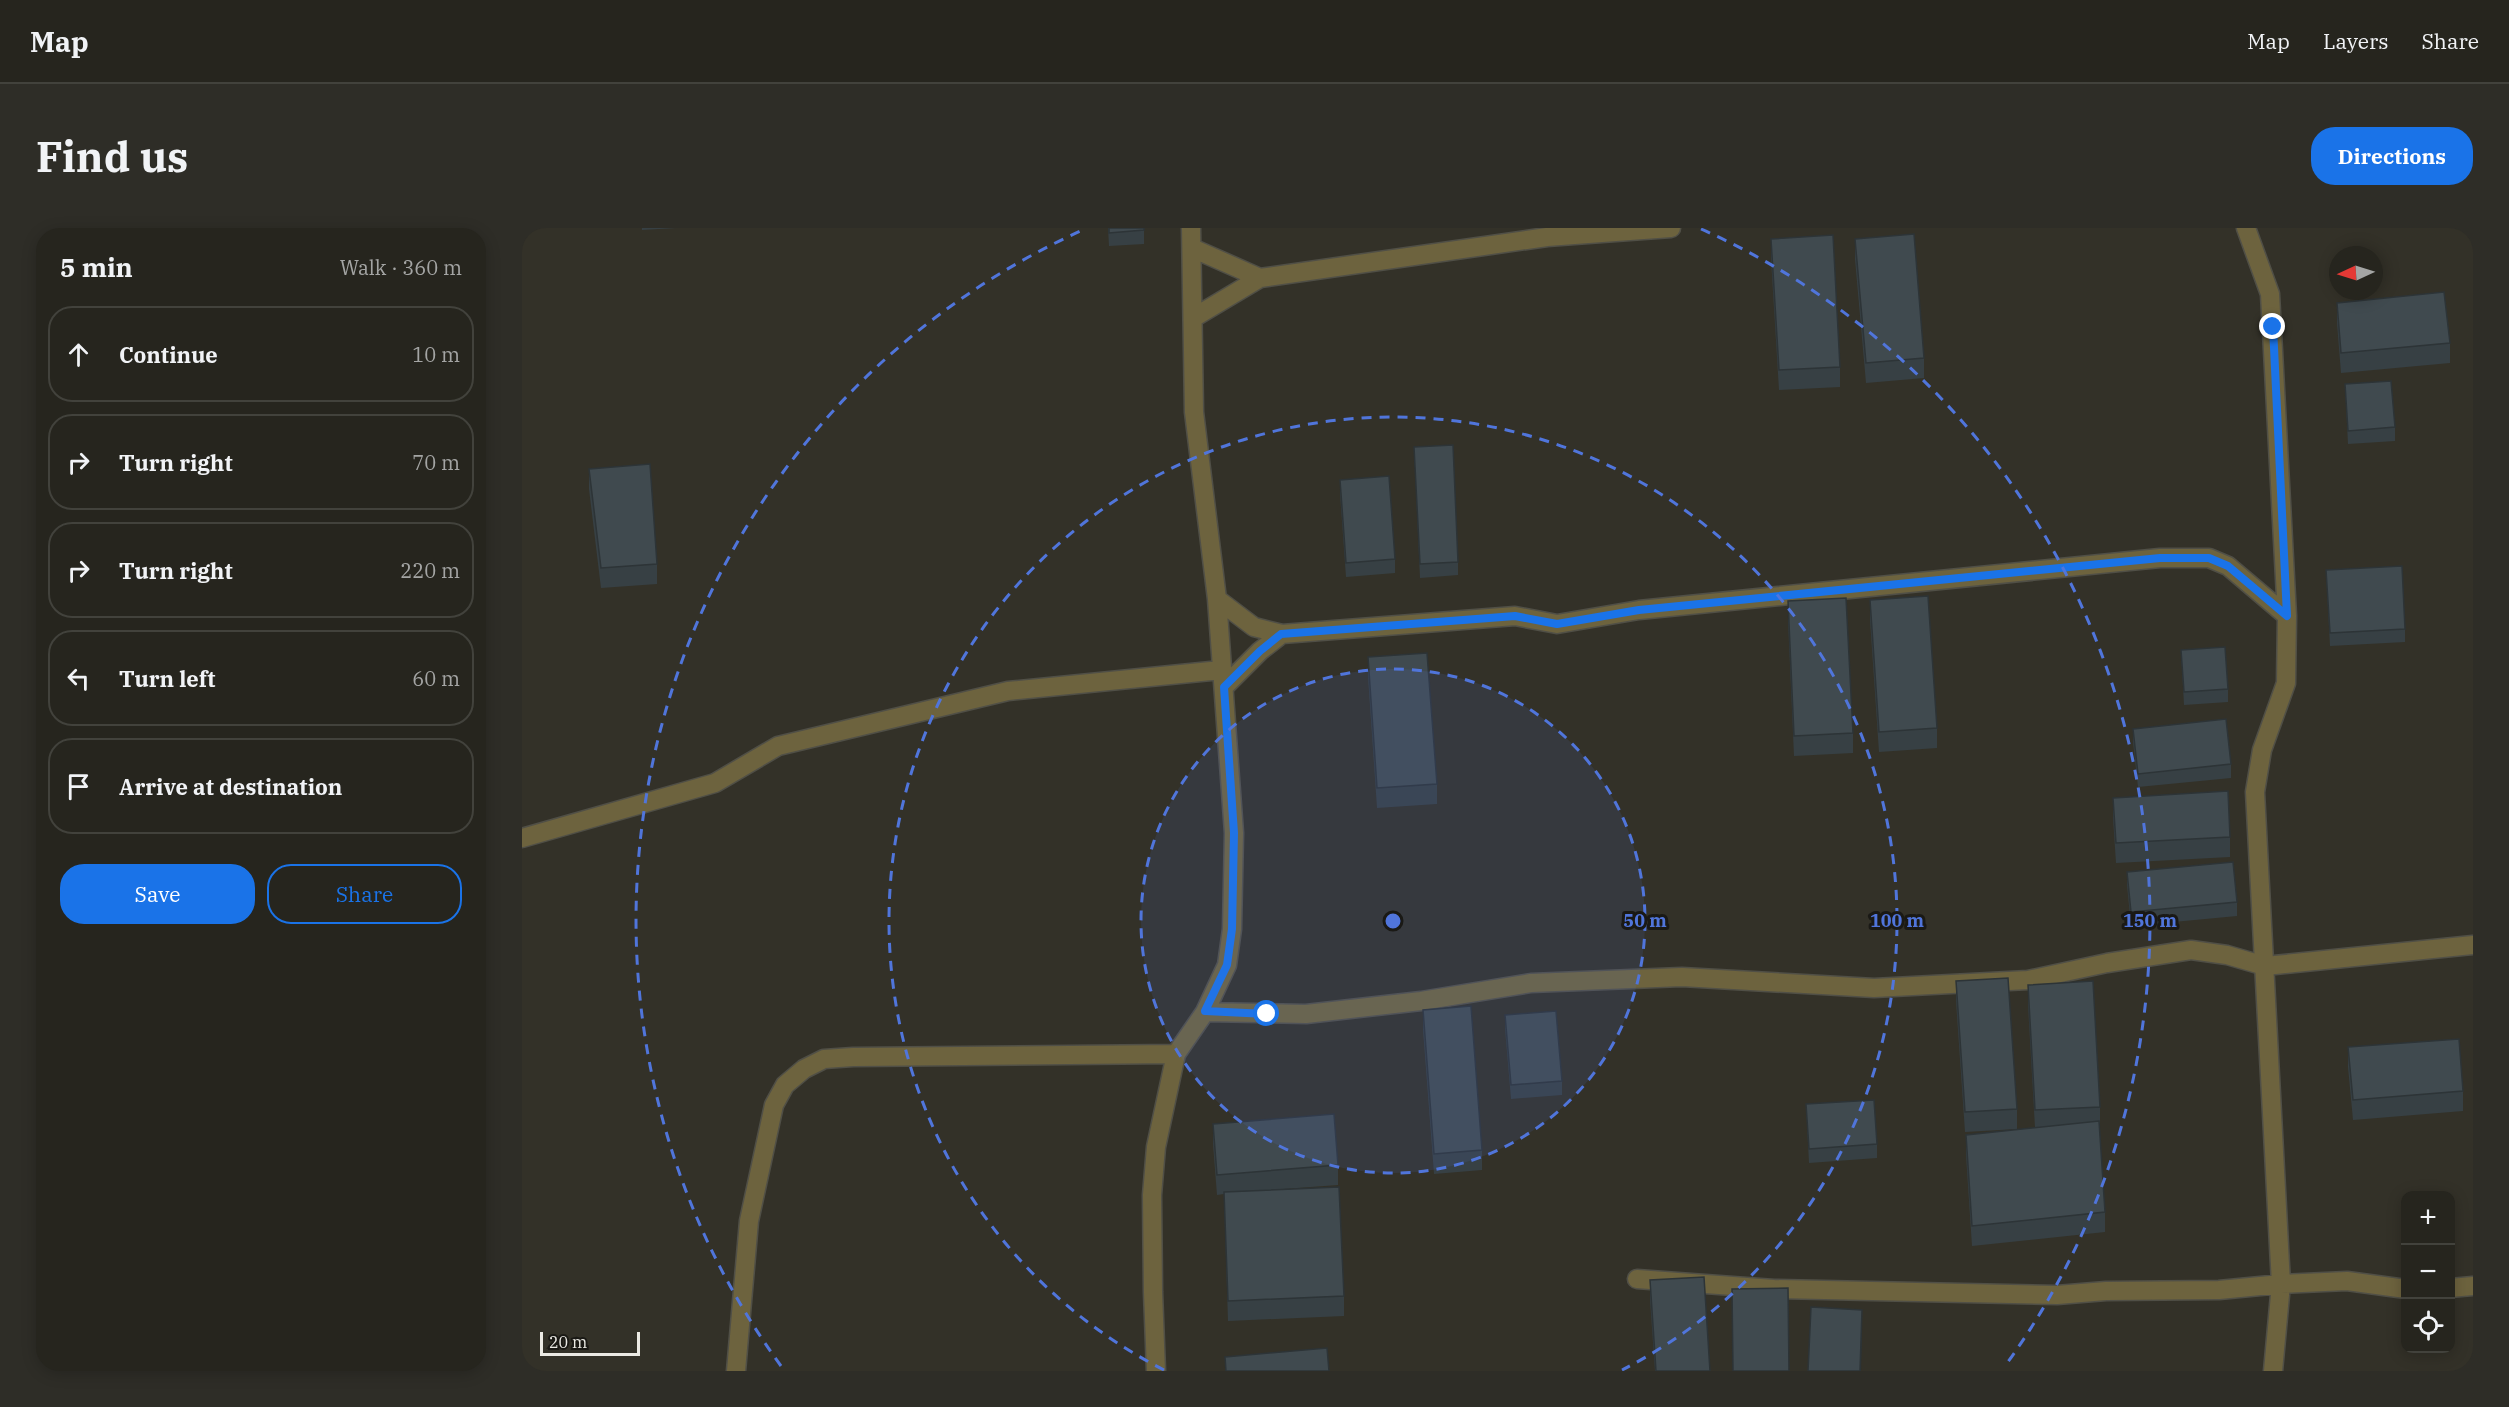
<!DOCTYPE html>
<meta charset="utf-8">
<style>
:root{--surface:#26251e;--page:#2e2d27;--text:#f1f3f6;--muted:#a4a5a4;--line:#42423c;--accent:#1a73e8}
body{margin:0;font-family:"IBM Plex Serif",serif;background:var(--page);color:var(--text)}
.controls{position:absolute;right:18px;bottom:18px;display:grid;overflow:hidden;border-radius:12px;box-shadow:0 3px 15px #0003}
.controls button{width:54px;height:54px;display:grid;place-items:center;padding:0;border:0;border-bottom:2px solid var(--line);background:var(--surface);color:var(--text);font:30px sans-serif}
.compass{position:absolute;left:1807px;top:18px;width:54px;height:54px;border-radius:50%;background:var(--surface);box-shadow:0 3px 15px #0003;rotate:266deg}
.scale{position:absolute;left:18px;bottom:15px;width:100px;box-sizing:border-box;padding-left:6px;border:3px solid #ebeae4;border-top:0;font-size:16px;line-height:21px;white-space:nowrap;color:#ebeae4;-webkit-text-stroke:4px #1a1915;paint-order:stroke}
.stop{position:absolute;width:18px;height:18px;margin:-14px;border:4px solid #1a73e8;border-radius:50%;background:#fff}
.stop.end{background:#1a73e8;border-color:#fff;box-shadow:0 2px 6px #0008}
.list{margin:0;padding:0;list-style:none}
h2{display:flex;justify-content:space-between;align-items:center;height:78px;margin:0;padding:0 24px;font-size:26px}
h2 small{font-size:20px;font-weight:400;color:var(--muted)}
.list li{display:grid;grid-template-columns:39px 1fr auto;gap:18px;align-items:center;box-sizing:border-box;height:96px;margin:0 12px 12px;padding:0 12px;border:2px solid var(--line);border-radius:24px}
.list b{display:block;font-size:22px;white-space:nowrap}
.list em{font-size:20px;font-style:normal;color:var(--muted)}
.actions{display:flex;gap:12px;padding:18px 24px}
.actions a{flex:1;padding:14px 0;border:2px solid var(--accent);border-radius:24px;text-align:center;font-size:21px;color:var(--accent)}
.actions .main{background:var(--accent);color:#fff}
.icon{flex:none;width:33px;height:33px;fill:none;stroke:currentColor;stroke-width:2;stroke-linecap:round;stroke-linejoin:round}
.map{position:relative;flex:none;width:1951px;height:1143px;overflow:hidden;border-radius:24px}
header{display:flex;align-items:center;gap:36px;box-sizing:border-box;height:84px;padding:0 30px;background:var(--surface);border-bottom:2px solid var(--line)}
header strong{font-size:28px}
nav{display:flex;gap:33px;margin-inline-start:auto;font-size:21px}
.intro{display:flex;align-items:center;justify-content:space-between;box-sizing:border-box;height:144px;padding:0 36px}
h1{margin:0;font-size:42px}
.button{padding:15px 27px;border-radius:24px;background:var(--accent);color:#fff;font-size:21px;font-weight:700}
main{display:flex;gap:36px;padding:0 36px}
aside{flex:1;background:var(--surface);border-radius:24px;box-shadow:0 3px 15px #0003}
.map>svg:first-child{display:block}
</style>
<header>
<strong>Map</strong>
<nav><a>Map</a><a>Layers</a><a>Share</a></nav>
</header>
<div class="intro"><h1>Find us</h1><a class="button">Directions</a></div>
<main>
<aside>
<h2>5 min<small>Walk · 360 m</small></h2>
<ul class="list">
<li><svg class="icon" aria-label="ahead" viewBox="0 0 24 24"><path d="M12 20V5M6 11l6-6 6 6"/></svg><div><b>Continue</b></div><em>10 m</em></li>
<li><svg class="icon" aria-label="right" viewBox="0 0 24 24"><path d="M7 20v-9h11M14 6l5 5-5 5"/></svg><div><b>Turn right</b></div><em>70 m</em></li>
<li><svg class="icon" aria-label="right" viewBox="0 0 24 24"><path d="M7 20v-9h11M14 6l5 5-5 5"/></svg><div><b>Turn right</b></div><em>220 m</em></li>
<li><svg class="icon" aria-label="left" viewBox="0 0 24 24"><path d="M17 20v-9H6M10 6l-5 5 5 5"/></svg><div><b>Turn left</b></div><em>60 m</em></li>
<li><svg class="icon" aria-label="arrive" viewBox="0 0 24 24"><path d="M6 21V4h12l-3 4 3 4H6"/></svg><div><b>Arrive at destination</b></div></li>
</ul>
<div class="actions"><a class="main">Save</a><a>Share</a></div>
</aside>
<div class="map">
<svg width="1951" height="1143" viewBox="0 0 1951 1143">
<rect width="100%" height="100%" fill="#333128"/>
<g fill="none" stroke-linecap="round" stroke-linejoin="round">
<defs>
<path id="street" d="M1724,0L1748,66L1765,388L1764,455L1740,522L1733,564L1759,1056L1751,1143
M670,20L738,50
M671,90L738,50L1025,9L1149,0
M695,371L732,399L760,406L993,388L1035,396L1117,382L1638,330H1687L1706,338L1765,388
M702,459L738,423L760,406
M0,610L193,555L256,518L486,463L699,442
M683,784L784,786L899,773L1009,755L1160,749L1352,760L1506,752L1585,735L1669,722L1705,727L1743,738L1951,717
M1115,1051L1252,1061L1535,1067L1584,1063L1697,1062L1759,1056L1825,1053L1884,1061
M1928,1060L1951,1058
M214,1143L227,993L252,877L263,857L282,841L302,831L331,829L654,826
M634,1143L631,1064L630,967L634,919L654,826L683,784L705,737L710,701L712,605L695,371L672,184L669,0"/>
</defs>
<use href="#street" stroke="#504f46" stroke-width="21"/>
<use href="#street" stroke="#6d633e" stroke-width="18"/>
</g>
<path fill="#374044" d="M120,0H154L120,2Z
M586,0H622V16L587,18Z
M1249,11L1318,139V159L1257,162L1249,31Z
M1333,11L1402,130V150L1344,155L1333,31Z
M1815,75L1928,115V135L1819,145L1815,95Z
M1823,156L1873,199V213L1826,216Z
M892,219L936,334V347L898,350Z
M67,241L135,336V356L79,360L67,261Z
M818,252L873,331V345L824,349L818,266Z
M1804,342L1883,401V414L1808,418Z
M1348,372L1415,500V520L1357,524L1348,392Z
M1266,373L1331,505V525L1272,528L1266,393Z
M1659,422L1706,461V474L1662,477Z
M846,429L915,556V576L855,580L846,449Z
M1611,501L1709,536V550L1616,559L1611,514Z
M1591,570L1708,609V629L1594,635L1591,590Z
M1605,644L1715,674V688L1609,698L1605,657Z
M1434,753L1495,881V901L1443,904L1434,773Z
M1506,757L1578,879V899H1577L1583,984V1004L1450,1018L1444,927V907L1513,900L1506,777Z
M901,782L960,922V942L912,946L901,802Z
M983,787L1040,853V867L989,871L983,801Z
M1826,819L1941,863V883L1831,892L1826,839Z
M1284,876L1355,916V930L1287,935Z
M691,896L816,937V957L748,962L822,1068V1088L706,1093L702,966L695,967L691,916Z
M1128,1052L1188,1143H1133L1128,1072Z"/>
<path fill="#2d3437" d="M1340,1082V1102L1339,1143H1338Z"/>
<path fill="#404a4f" stroke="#2d3437" stroke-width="1.5" d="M587,0H622V2L587,5Z
M1392,6L1402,130L1344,135L1333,11Z
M1311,7L1318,139L1257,142L1249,11Z
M1922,64L1928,115L1819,125L1815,75Z
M1869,153L1873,199L1826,203L1823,156Z
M931,217L936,334L898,336L892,219Z
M128,236L135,336L79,340L67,241Z
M867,248L873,331L824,335L818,252Z
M1880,338L1883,401L1808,405L1804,342Z
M1406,368L1415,500L1357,504L1348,372Z
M1324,370L1331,505L1272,508L1266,373Z
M1703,419L1706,461L1662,464L1659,422Z
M905,425L915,556L855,560L846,429Z
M1704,491L1709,536L1616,546L1611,501Z
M1706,563L1708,609L1594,615L1591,570Z
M1711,634L1715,674L1609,684L1605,644Z
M1486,750L1495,881L1443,884L1434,753Z
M1571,753L1578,879L1513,882L1506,757Z
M949,778L960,922L912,926L901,782Z
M1034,783L1040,853L989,857L983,787Z
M1937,811L1941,863L1831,872L1826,819Z
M1352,872L1355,916L1287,921L1284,876Z
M812,886L816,937L695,947L691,896Z
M1577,893L1583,984L1450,998L1444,907Z
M817,959L822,1068L706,1073L702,964Z
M1182,1049L1188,1143H1134L1128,1052Z
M1266,1060L1267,1143H1211L1210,1061Z
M1289,1079L1340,1082L1338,1143H1286Z
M805,1120L807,1143H704L703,1129Z"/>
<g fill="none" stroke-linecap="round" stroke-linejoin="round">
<path stroke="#1a73e8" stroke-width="8" d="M745,786L683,783L705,737L710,701L712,605L702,459L738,423L759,406L993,388L1035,396L1117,382L1638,330H1687L1706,338L1765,388L1751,99"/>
</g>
<circle cx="871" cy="693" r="252" fill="#5075db" fill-opacity=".12"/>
<g fill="none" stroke="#5075db" stroke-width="3" stroke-dasharray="10 8">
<circle cx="871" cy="693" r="252"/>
<path d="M642 1142A504 504 0 1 1 1100 1142"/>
<path d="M259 1138A757 757 0 0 1 563 1M1179 1A757 757 0 0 1 1483 1138"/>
</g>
<circle cx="871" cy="693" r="9" fill="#5075db" stroke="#1a1915" stroke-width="3"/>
<g font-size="18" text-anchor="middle" font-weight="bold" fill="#5075db" stroke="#1a1915" stroke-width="6" stroke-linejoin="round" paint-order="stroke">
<text x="1123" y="699">50 m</text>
<text x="1375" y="699">100 m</text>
<text x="1628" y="699">150 m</text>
</g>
</svg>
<div class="controls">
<button>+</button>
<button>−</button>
<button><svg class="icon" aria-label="locate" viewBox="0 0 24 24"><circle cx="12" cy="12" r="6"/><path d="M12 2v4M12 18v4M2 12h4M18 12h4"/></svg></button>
</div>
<svg class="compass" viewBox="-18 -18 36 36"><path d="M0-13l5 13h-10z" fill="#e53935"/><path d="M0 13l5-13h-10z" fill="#a4a5a4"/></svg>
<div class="scale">20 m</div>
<div class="stop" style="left:745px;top:786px"></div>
<div class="stop end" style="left:1751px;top:99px"></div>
</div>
</main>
